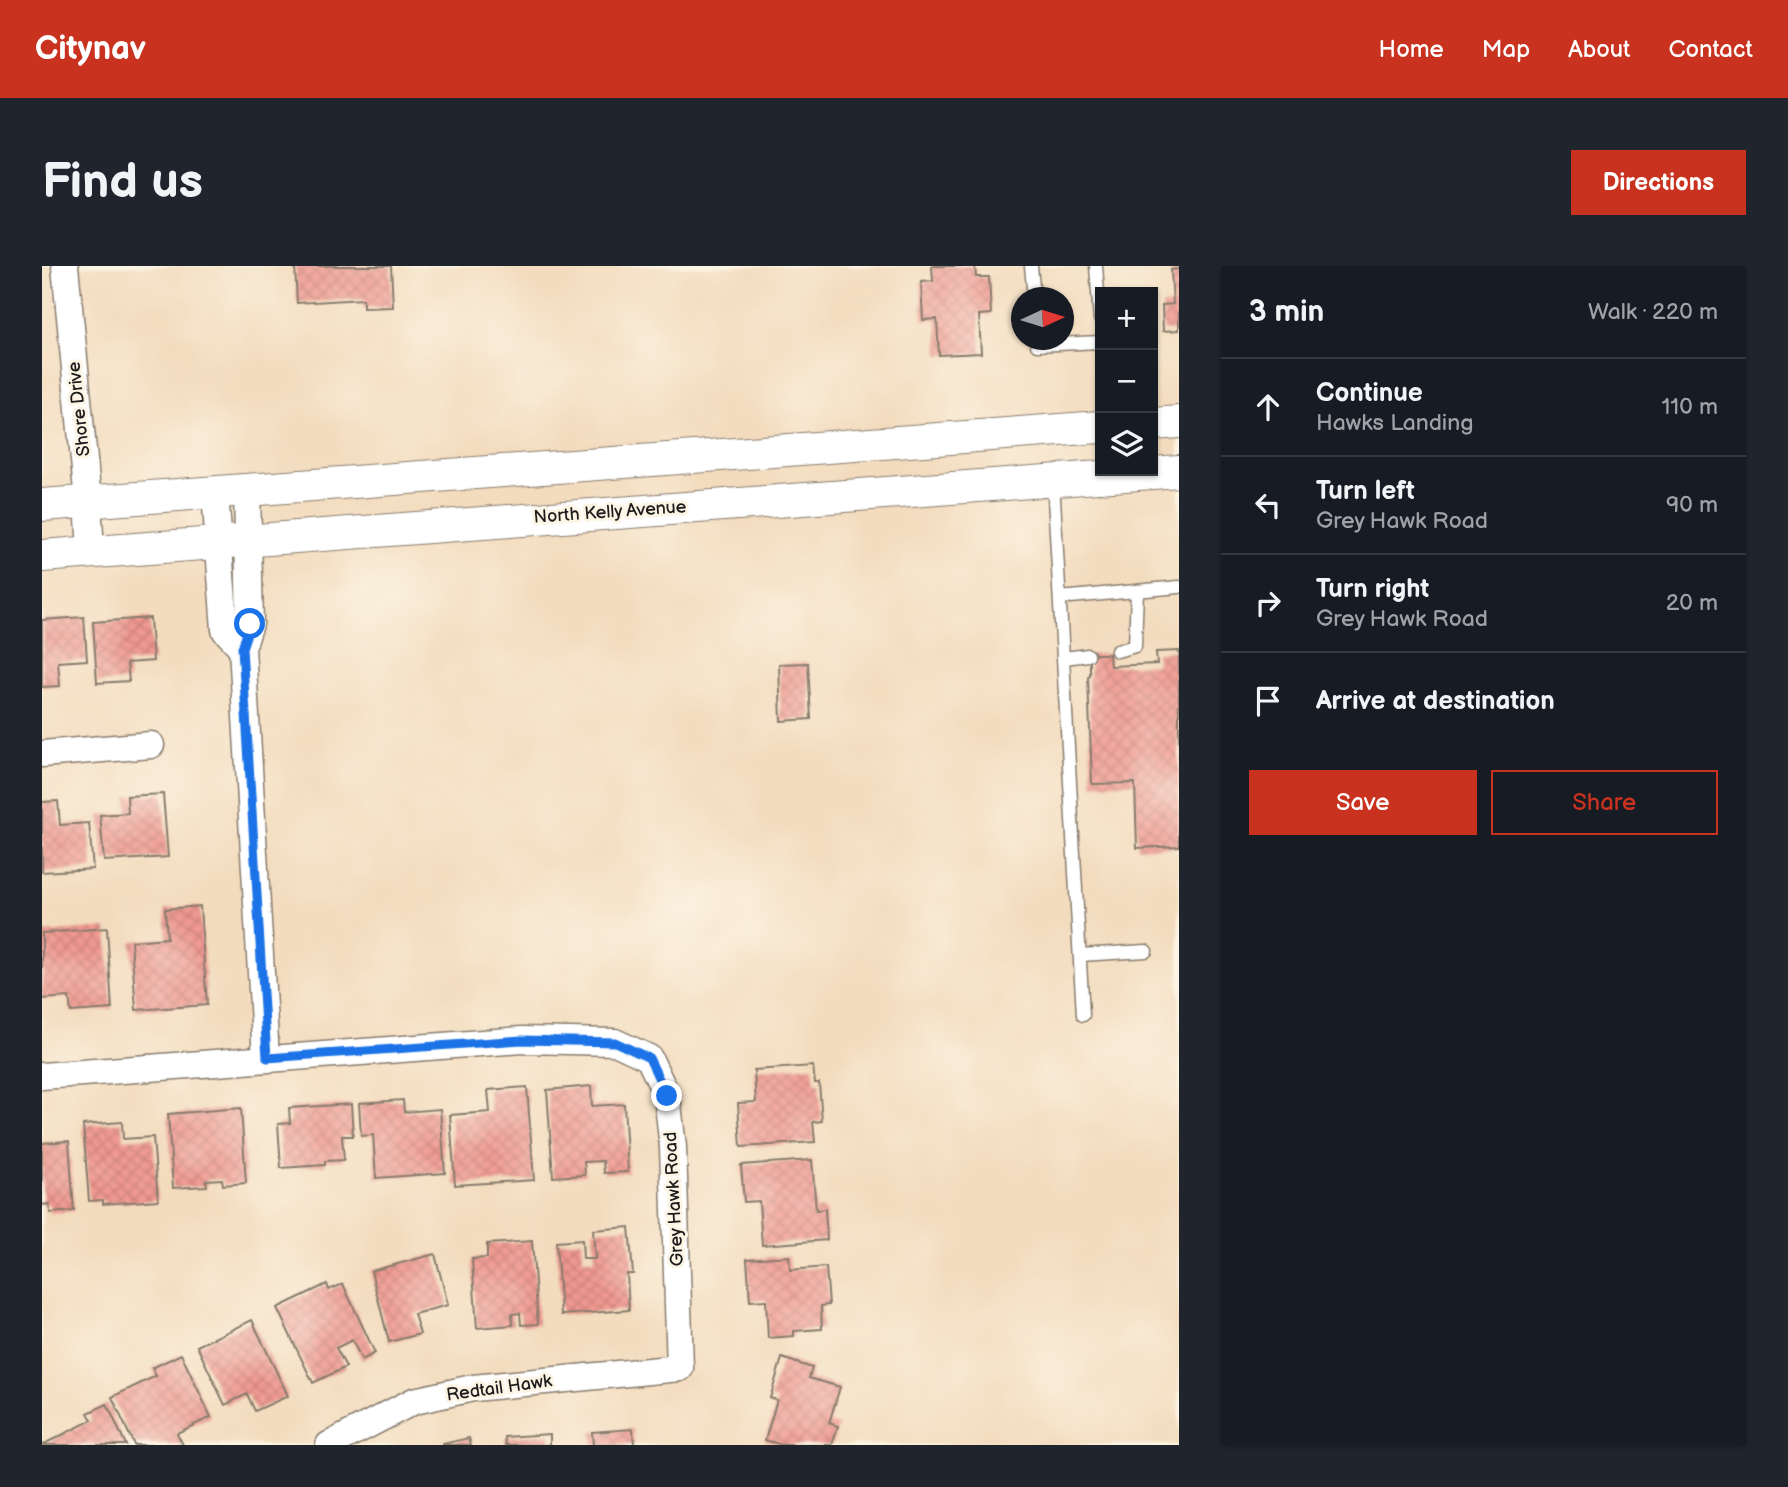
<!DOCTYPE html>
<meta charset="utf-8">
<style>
:root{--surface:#171b24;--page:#20242c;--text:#f1f3f6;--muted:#9ea1a6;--line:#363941;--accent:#c8321e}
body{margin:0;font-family:"Balsamiq Sans",sans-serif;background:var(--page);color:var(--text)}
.controls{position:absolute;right:21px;top:21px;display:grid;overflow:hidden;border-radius:0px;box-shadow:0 2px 5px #0004}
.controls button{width:63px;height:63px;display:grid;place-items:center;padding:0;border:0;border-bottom:2px solid var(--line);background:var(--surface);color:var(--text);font:35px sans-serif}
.compass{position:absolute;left:969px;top:21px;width:63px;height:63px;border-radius:50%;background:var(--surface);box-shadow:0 2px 5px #0004;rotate:86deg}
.stop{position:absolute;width:21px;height:21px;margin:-16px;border:5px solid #1a73e8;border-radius:50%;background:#fff}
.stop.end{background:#1a73e8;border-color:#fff;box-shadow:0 2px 7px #0008}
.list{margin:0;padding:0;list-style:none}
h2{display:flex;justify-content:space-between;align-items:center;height:91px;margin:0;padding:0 28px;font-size:30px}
h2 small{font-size:23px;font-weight:400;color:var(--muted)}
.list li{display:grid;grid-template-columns:46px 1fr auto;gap:21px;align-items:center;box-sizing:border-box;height:98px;padding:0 28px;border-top:2px solid var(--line)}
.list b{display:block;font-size:26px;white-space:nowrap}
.list p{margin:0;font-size:23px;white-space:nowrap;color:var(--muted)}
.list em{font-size:23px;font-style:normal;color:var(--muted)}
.actions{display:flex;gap:14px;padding:21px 28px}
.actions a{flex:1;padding:16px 0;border:2px solid var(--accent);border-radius:0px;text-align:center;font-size:24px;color:var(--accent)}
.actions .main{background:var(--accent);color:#fff}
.icon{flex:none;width:38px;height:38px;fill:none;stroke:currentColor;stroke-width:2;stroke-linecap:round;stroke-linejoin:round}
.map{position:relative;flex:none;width:1137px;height:1179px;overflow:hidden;border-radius:0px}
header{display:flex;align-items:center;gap:42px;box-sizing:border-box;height:98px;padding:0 35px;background:var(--accent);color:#fff}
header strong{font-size:33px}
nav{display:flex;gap:38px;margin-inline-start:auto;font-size:24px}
.intro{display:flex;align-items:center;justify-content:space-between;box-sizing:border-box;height:168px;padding:0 42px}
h1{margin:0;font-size:49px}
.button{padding:18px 32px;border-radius:0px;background:var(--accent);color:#fff;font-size:24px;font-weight:700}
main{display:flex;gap:42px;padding:0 42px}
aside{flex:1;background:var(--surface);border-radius:0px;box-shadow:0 2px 5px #0004}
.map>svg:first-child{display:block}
</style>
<header>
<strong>Citynav</strong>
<nav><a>Home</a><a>Map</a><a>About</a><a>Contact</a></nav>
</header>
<div class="intro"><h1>Find us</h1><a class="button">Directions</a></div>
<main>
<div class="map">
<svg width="1137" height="1179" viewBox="0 0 1137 1179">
<defs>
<pattern id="building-cross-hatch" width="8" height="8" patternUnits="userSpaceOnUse" patternTransform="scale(1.75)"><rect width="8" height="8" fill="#ef9890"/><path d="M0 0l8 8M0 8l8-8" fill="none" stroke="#cc827c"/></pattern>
</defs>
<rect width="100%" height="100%" fill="#fcf5e5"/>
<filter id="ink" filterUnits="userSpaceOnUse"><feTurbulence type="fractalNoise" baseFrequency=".0143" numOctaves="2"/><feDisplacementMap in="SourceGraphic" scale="14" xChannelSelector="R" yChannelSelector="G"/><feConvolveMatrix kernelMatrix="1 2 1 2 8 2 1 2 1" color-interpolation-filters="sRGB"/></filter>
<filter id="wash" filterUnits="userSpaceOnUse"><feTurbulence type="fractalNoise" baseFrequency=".00686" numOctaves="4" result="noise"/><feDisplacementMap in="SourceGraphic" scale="28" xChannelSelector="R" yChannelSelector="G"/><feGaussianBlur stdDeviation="1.57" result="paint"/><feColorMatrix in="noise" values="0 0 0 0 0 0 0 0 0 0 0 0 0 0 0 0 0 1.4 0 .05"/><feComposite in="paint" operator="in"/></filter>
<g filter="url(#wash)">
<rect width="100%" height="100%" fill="#f3dcbe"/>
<g id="blocks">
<path fill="url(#building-cross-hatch)" d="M253,0H349L351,41L321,42V33L255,37Z
M890,0H933L934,11H947L949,48L937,49L939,87L897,89L895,53L881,54L879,16L891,15Z
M1137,3V64L1121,65L1120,39L1131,38L1129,4Z
M42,351L45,394L16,396L18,420L0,421V354Z
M108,352L111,395L85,397L87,415L55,417L51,356Z
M1137,385V580L1095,582L1093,517L1050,518L1046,411L1048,410V388H1067L1068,400L1115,398L1114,386Z
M766,397L769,453L739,455L737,398Z
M121,528L126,591L62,595L58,549L86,547L85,530Z
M16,535L18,559L47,557L51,603L0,606V536Z
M158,640L165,739L94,744L89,675L125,672L123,643Z
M65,662L70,743L29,746L27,731L0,733V667Z
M771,800L773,817H777L780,855L771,856L773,876L699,881L696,837L714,836L712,804Z
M549,820L550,840L582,838L586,906L562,907L561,895L542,896L543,909L511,911L505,824Z
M485,821L492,914L413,919L408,849L448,846L446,824Z
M361,834L362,846L398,843L403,907L334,912L331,869L319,870L317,837Z
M309,838L311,870H300L302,894L283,895V899L239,902L236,858L248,857L247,842Z
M199,842L204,917L181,919L180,913L164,914L165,920L131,922L126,848Z
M80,856L81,873L111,871L116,934L61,938V934L47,935L41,859Z
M27,875L32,945L8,947L7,938L0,939V877Z
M770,894L774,944L783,943L785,974L720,979L717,935L702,936L699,899Z
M587,961L591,1008H585L587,1044L519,1049L514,976L540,974L541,993H553L551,964Z
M490,975L496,1058L479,1059L478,1047L470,1048L471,1059L435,1062L430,993L445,992V978Z
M393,988L406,1039L372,1048L378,1068L347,1076L329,1005Z
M747,990L748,1004L784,1001L787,1039L779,1040L780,1063L752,1065V1070L726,1072L724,1034L708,1035L705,993Z
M285,1018L287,1024L301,1018L333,1087L320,1094L310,1074L294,1082L304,1101L271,1117L235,1042Z
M210,1054L246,1130L213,1145L205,1128L183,1139L155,1080Z
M139,1088L169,1151L135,1167L141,1179H92L70,1131L114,1110L110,1102Z
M740,1092L770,1102L767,1112L798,1121L787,1157L796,1160L790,1179H740L723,1174L735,1134L728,1132Z
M65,1138L84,1179H0L50,1154L46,1147Z
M591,1163L592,1179H551L550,1166Z
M508,1168V1179H464L463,1171Z
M427,1172L429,1179H401V1178Z"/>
</g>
</g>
<g filter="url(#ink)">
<use href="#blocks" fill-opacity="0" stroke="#887c6d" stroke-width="2"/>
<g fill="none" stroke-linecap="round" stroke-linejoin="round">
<defs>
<path id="service" d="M989,0L992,32
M1054,0L1058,53
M995,74V79L1058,76
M1011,214L1041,749
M1018,332L1137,321
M1075,385L1093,380L1095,325
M1022,392L1046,389
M1038,689L1104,685"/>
<path id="minor" d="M23,0L46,235L49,286
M205,223L208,358L200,382L224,792
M173,226L183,364L200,382
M0,488L109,479
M0,810L480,774L573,776L607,792L625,830L631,881L638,1102L431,1122L372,1135L287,1179"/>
<path id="tertiary" d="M1111,158L1137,156
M0,239L1058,161
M0,290L1137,205"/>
</defs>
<use href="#service" stroke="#887c6d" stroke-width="15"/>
<use href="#minor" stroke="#887c6d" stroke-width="29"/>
<use href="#tertiary" stroke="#887c6d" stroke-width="34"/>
<use href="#service" stroke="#fff" stroke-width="12"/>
<use href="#minor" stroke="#fff" stroke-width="26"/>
<use href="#tertiary" stroke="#fff" stroke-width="32"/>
</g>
</g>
<g fill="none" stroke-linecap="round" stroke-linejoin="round" filter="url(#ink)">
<path stroke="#1a73e8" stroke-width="9" d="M208,358L200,382L225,792L480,774L573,776L607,792L625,830"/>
</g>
<g text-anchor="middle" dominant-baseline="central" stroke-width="6" stroke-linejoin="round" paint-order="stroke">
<g font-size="18" fill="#1c1c1c" stroke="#fcf5e5">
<text transform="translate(37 143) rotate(-96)">Shore Drive</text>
<text transform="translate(568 246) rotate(-4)">North Kelly Avenue</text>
<text transform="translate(632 933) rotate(-93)">Grey Hawk Road</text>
<text transform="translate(457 1122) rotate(-8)">Redtail Hawk</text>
</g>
</g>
</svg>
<div class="controls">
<button>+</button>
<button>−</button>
<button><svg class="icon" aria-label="layers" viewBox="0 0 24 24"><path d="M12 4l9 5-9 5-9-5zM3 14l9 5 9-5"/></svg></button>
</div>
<svg class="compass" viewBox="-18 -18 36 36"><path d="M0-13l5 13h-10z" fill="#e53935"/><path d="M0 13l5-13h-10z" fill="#9ea1a6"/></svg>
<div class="stop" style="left:208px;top:358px"></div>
<div class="stop end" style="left:625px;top:830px"></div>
</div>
<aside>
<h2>3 min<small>Walk · 220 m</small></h2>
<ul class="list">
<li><svg class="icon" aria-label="ahead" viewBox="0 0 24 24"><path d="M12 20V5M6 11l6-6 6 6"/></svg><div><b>Continue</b><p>Hawks Landing</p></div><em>110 m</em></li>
<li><svg class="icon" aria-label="left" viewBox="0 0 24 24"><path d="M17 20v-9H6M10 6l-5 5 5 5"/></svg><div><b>Turn left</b><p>Grey Hawk Road</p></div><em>90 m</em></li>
<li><svg class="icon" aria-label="right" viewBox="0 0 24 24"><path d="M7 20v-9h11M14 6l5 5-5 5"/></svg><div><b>Turn right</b><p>Grey Hawk Road</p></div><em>20 m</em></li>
<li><svg class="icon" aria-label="arrive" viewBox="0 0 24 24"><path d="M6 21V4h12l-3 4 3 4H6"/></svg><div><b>Arrive at destination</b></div></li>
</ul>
<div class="actions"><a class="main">Save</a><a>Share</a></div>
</aside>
</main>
